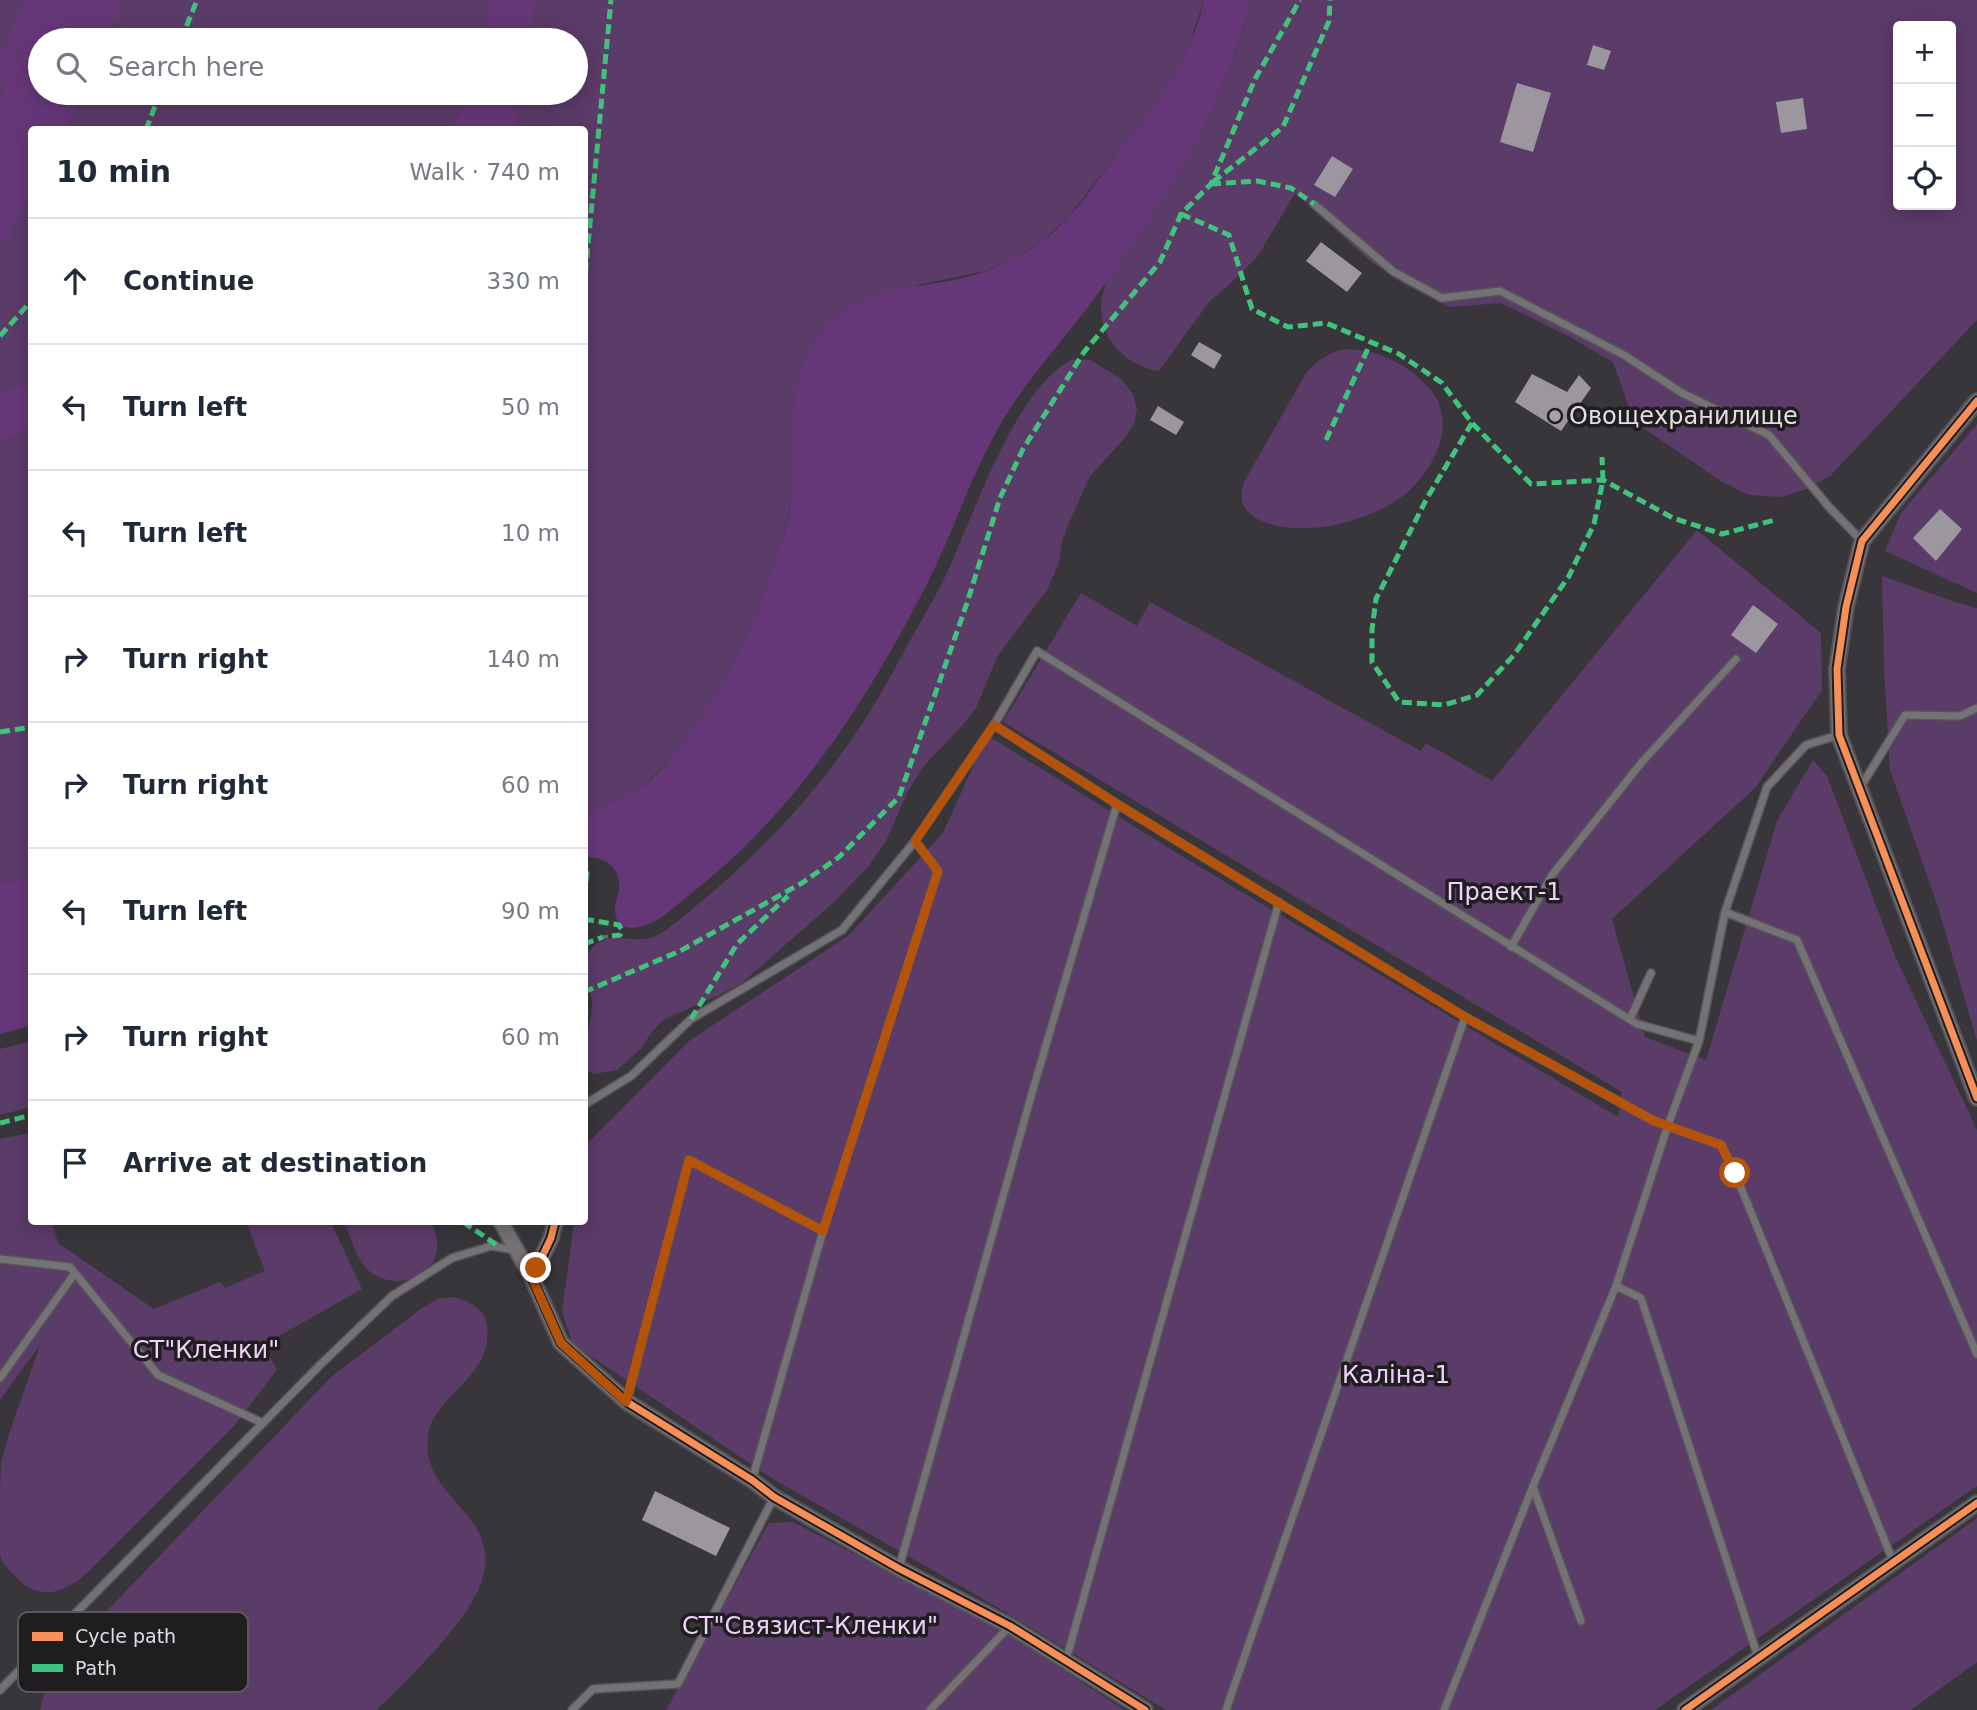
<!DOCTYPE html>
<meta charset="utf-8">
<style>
:root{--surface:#fff;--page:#f6f6f7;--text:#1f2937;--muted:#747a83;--line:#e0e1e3}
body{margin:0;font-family:"DejaVu Sans",sans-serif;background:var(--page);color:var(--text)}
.controls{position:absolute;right:21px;top:21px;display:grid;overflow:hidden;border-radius:7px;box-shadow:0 4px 18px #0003}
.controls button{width:63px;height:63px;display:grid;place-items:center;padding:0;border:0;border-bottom:2px solid var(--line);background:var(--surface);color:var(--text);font:35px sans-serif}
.stop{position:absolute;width:21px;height:21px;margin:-16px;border:5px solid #b45309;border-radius:50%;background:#fff}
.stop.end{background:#b45309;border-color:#fff;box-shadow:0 2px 7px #0008}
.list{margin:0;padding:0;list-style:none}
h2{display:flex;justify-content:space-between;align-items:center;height:91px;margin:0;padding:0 28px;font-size:30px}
h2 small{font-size:23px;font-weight:400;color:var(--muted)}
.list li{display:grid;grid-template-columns:46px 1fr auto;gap:21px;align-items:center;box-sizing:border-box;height:126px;padding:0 28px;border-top:2px solid var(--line)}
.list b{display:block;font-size:26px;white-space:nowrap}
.list em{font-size:23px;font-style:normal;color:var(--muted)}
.icon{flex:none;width:38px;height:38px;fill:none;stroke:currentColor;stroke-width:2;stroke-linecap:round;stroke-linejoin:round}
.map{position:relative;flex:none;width:1977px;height:1710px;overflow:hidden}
.search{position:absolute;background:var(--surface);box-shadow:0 4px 18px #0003;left:28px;top:28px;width:560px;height:77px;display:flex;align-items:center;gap:18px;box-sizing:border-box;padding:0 24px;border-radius:38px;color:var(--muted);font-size:26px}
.panel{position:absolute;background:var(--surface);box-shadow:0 4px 18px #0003;left:28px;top:126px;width:560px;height:1099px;border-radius:7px}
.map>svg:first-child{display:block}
</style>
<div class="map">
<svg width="1977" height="1710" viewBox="0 0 1977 1710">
<rect width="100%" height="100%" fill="#39363b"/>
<path fill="#5b3b68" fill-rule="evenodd" d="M0,0H1204L1189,46L1172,79L1151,110L1067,219L1042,241L1016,258L985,271L918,285L794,406C794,441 796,478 789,512C786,531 779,550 773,569C748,644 709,730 647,782C631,796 605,806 585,810L584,130H32V879L0,882ZM40,40H576V93H40Z
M1251,0H1977V320L1831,475L1807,489L1781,497L1749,495L1721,481L1646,430L1631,413L1613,362L1570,337L1501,303L1450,307L1404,284L1370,261L1295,193L1258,256L1231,283L1209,302L1159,371C1127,366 1100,340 1101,305C1101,297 1104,290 1106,282C1165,195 1226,104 1251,0ZM1898,26H1951V205H1898Z
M1345,349C1378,349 1408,364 1430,389C1442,403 1445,421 1441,439C1437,456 1424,477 1411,489C1378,521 1297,542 1256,518C1241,509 1239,498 1244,482L1306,373C1318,360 1328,353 1345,349Z
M1074,359L1091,360L1121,379L1133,394L1137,409L1134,424L1124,439L1090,476L1071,518L1062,541L1059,562L1047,590L997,657L976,708L961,727L923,767L909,789L885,843L868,867L833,903L743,982L719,995L663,1020L651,1033L641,1049L617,1070L594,1074L586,1070C580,1045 592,1026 592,1002C592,988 582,976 585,961C587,956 590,951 593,947C611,928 637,947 658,935C676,924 692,909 708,896C757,854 801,809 839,757C867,720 889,679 911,639C922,619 934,599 944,579C972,522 1015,384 1074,359Z
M1977,424V593L1885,551L1901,513Z
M1697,530L1821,633L1822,690L1755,788L1612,919L1645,1037L1706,1060L1777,821L1813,760L1827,776L1895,956L1977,1130V1486L1655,1710H1166L990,1603L773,1479L573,1344L562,1312L574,1222H584L585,1146L689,1041L848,936L943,833L987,735L1185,858L1618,1117L1622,1092L1003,722L1081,593L1137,626L1150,602L1421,751L1426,743L1492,781Z
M1882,576L1958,603L1977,608V1041L1938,907L1890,770L1884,669Z
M31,1041V1107L0,1115V1049Z
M30,1133L32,1222H52L58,1243L154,1309L220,1282L225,1288L265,1271L246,1222H331L362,1289L263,1345L277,1370L234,1426L87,1573C71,1587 49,1600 28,1587C18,1581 4,1567 0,1555C0,1548 0,1471 1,1463C11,1423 27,1384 40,1345L0,1400V1139Z
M344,1222H431C455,1266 406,1295 373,1274C358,1265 351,1237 344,1222Z
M453,1297C469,1301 485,1308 487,1326C493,1379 435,1392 428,1436C419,1497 501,1513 483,1577C472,1619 408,1679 377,1710H40L48,1679L60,1660L331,1377L422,1308L438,1299Z
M1977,1518V1662L1911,1710H1711Z
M793,1522L1015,1638L1124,1710H666L769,1523Z"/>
<path fill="#663778" d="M24,0H123L105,40H40V93H83L66,129L32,130L31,195L0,249V109L3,96L0,57Z
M490,0H535L527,40H484Z
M1204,0H1251C1227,100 1165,201 1105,284C1075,326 1040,364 1011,407C975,462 957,524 928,582C878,680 819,776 738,853C715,875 688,896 662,917C648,926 616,939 615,910C615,903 618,896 619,889C621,866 604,857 585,857V810C605,806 628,796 645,784C660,774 672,758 683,744C725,690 752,632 773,567C779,549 787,529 790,509C796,456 784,387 815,341C862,275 924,295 989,270C1018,258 1046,242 1067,219C1083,202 1097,181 1111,162C1149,112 1191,63 1204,0Z
M470,93H520L515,129H452Z
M31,382V431L0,438V393Z
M31,879V1026L0,1034V882Z"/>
<path fill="#9c969f" d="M1593,45L1611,51L1604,70L1587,65Z
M1517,83L1551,93L1533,152L1500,142Z
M1803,98L1807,129L1781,133L1776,102Z
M1332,156L1353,169L1335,197L1314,185Z
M1321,242L1362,273L1347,292L1306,261Z
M1199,342L1222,355L1214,369L1191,355Z
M1532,374L1567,392L1579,375L1591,388L1561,431L1515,402Z
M1158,406L1184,422L1176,435L1150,420Z
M1940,509L1962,529L1936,561L1913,538Z
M1753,605L1778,624L1756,653L1731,635Z
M655,1491L730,1528L716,1556L642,1520Z"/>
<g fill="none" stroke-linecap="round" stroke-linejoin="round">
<defs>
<path id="lane" d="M1314,204L1394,272L1442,298L1500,291L1624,355L1682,393L1769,435L1829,507L1862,541
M994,725L1117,804L1465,1017L1654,1121L1721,1145L1735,1173L1893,1561
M1860,788L1905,715L1960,716L1977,708
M1725,912L1797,940L1977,1354
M1511,947L1552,875L1642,762L1736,659
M1630,1019L1651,973
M584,1105L631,1076L691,1019L842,930L915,841L994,725L1037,651L1637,1024L1699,1041
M0,1259L70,1267L158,1375L263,1423
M1616,1286L1641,1298L1758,1657
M0,1378L75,1273
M627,1401L689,1160L823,1231
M752,1480L823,1231L938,871L915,841
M1533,1487L1581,1621
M899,1568L1034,1086L1117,804
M1066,1660L1279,902
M0,1690L320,1365L392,1296L452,1258L491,1246L515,1250
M572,1710L593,1689L678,1684L774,1497
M930,1710L1010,1626
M1226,1710L1465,1017
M1444,1710L1533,1486L1616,1286L1668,1125L1699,1041L1725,912L1767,787L1806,745L1839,735"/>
<path id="street" d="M1977,401L1862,541L1846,607L1837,669L1839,735L1977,1098
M501,1222L532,1278
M555,1222L551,1238L532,1278L561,1343L627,1402L752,1480L774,1497L898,1568L1010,1626L1145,1710
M1685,1710L1977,1503"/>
</defs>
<use href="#lane" stroke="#575459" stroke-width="10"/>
<use href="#street" stroke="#575459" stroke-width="18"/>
<path stroke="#6f6c70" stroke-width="3.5" stroke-dasharray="5 5" stroke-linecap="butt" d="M603,937L612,936"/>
<use href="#lane" stroke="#757276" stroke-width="7"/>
<use href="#street" stroke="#757276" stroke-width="14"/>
<path stroke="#40c37c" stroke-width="5" stroke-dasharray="10 5" stroke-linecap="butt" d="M181,40L197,0
M146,130L160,93
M1213,182L1283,127L1329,21L1330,0
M1211,184L1257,181L1291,188L1314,204
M1181,214L1229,235L1252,309L1288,327L1326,323L1399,354L1442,383L1472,423L1531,484L1603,480L1673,518L1722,534L1775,520
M584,288L611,0
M0,336L32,300
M1472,423L1427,498L1376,599L1372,630V662L1399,702L1444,705L1477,695L1514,655L1569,576L1594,524L1603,480L1602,457
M1326,440L1371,342
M0,732L32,727
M584,857L587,872L584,906
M584,919L619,925L622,930L620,935L612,936
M584,944L603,937
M584,992L680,951L802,883L839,857L899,797L966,606L1000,498L1023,449L1084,352L1160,262L1181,214L1211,184L1255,79L1300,0
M691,1019L737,944L788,896
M0,1123L32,1115
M463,1222L497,1245"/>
<defs>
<path id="cycleway" d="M1977,401L1862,541L1846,607L1837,669L1839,735L1977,1098
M555,1222L551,1238L532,1278L561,1343L627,1402L752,1480L774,1497L898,1568L1010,1626L1145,1710
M1685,1710L1977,1503"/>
</defs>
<use href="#cycleway" stroke="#201d21" stroke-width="11"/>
<use href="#cycleway" stroke="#f78f57" stroke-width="7"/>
</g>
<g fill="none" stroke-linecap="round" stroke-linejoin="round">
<path stroke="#b45309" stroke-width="9" d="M536,1268L532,1278L561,1343L626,1402L689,1160L823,1231L938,871L915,841L994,725L1117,804L1465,1017L1654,1121L1721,1145L1735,1173"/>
</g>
<circle fill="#a6a3a8" stroke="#201d21" stroke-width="2.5" cx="1555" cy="416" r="7"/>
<g text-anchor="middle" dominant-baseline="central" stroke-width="7" stroke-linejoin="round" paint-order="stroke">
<g font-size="24" fill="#e1dee3" stroke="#201d21" text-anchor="start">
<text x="1569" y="416">Овощехранилище</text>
</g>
<g font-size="24" fill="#edd2fa" stroke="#201d21">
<text x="1504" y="892">Праект-1</text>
<text x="206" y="1350">СТ"Кленки"</text>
<text x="1396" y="1375">Каліна-1</text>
<text x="810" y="1626">СТ"Связист-Кленки"</text>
</g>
</g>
<rect x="18" y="1612" width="230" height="80" rx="10" fill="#201d21" stroke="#5a575b" stroke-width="2"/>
<rect x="32" y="1632" width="31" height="9" fill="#f78f57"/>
<rect x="32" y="1664" width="31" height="8" fill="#40c37c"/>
<g font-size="19" fill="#e1dee3">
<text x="75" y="1643">Cycle path</text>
<text x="75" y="1675">Path</text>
</g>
</svg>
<div class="controls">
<button>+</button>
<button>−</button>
<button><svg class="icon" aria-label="locate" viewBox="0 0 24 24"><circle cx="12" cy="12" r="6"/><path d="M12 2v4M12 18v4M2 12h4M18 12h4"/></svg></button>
</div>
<div class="stop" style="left:1735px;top:1173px"></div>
<div class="stop end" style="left:536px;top:1268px"></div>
<div class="search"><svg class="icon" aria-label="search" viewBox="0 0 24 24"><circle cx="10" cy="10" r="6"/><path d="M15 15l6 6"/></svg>Search here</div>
<section class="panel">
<h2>10 min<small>Walk · 740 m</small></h2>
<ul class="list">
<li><svg class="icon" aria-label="ahead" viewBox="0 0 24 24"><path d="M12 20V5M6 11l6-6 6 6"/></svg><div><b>Continue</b></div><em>330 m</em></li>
<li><svg class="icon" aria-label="left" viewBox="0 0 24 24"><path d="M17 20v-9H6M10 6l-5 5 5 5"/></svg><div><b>Turn left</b></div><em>50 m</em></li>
<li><svg class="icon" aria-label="left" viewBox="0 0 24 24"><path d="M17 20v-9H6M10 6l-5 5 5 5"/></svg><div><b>Turn left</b></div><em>10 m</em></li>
<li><svg class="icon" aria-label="right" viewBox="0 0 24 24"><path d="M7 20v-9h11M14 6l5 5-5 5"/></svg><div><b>Turn right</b></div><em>140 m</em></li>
<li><svg class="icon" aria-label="right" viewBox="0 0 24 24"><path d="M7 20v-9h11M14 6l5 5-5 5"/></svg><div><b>Turn right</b></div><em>60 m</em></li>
<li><svg class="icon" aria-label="left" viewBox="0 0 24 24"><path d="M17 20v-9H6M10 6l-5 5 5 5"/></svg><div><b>Turn left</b></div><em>90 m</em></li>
<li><svg class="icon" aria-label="right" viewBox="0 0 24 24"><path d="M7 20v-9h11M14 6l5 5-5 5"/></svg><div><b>Turn right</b></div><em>60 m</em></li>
<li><svg class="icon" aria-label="arrive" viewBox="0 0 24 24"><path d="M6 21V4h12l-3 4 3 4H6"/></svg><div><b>Arrive at destination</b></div></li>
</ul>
</section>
</div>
